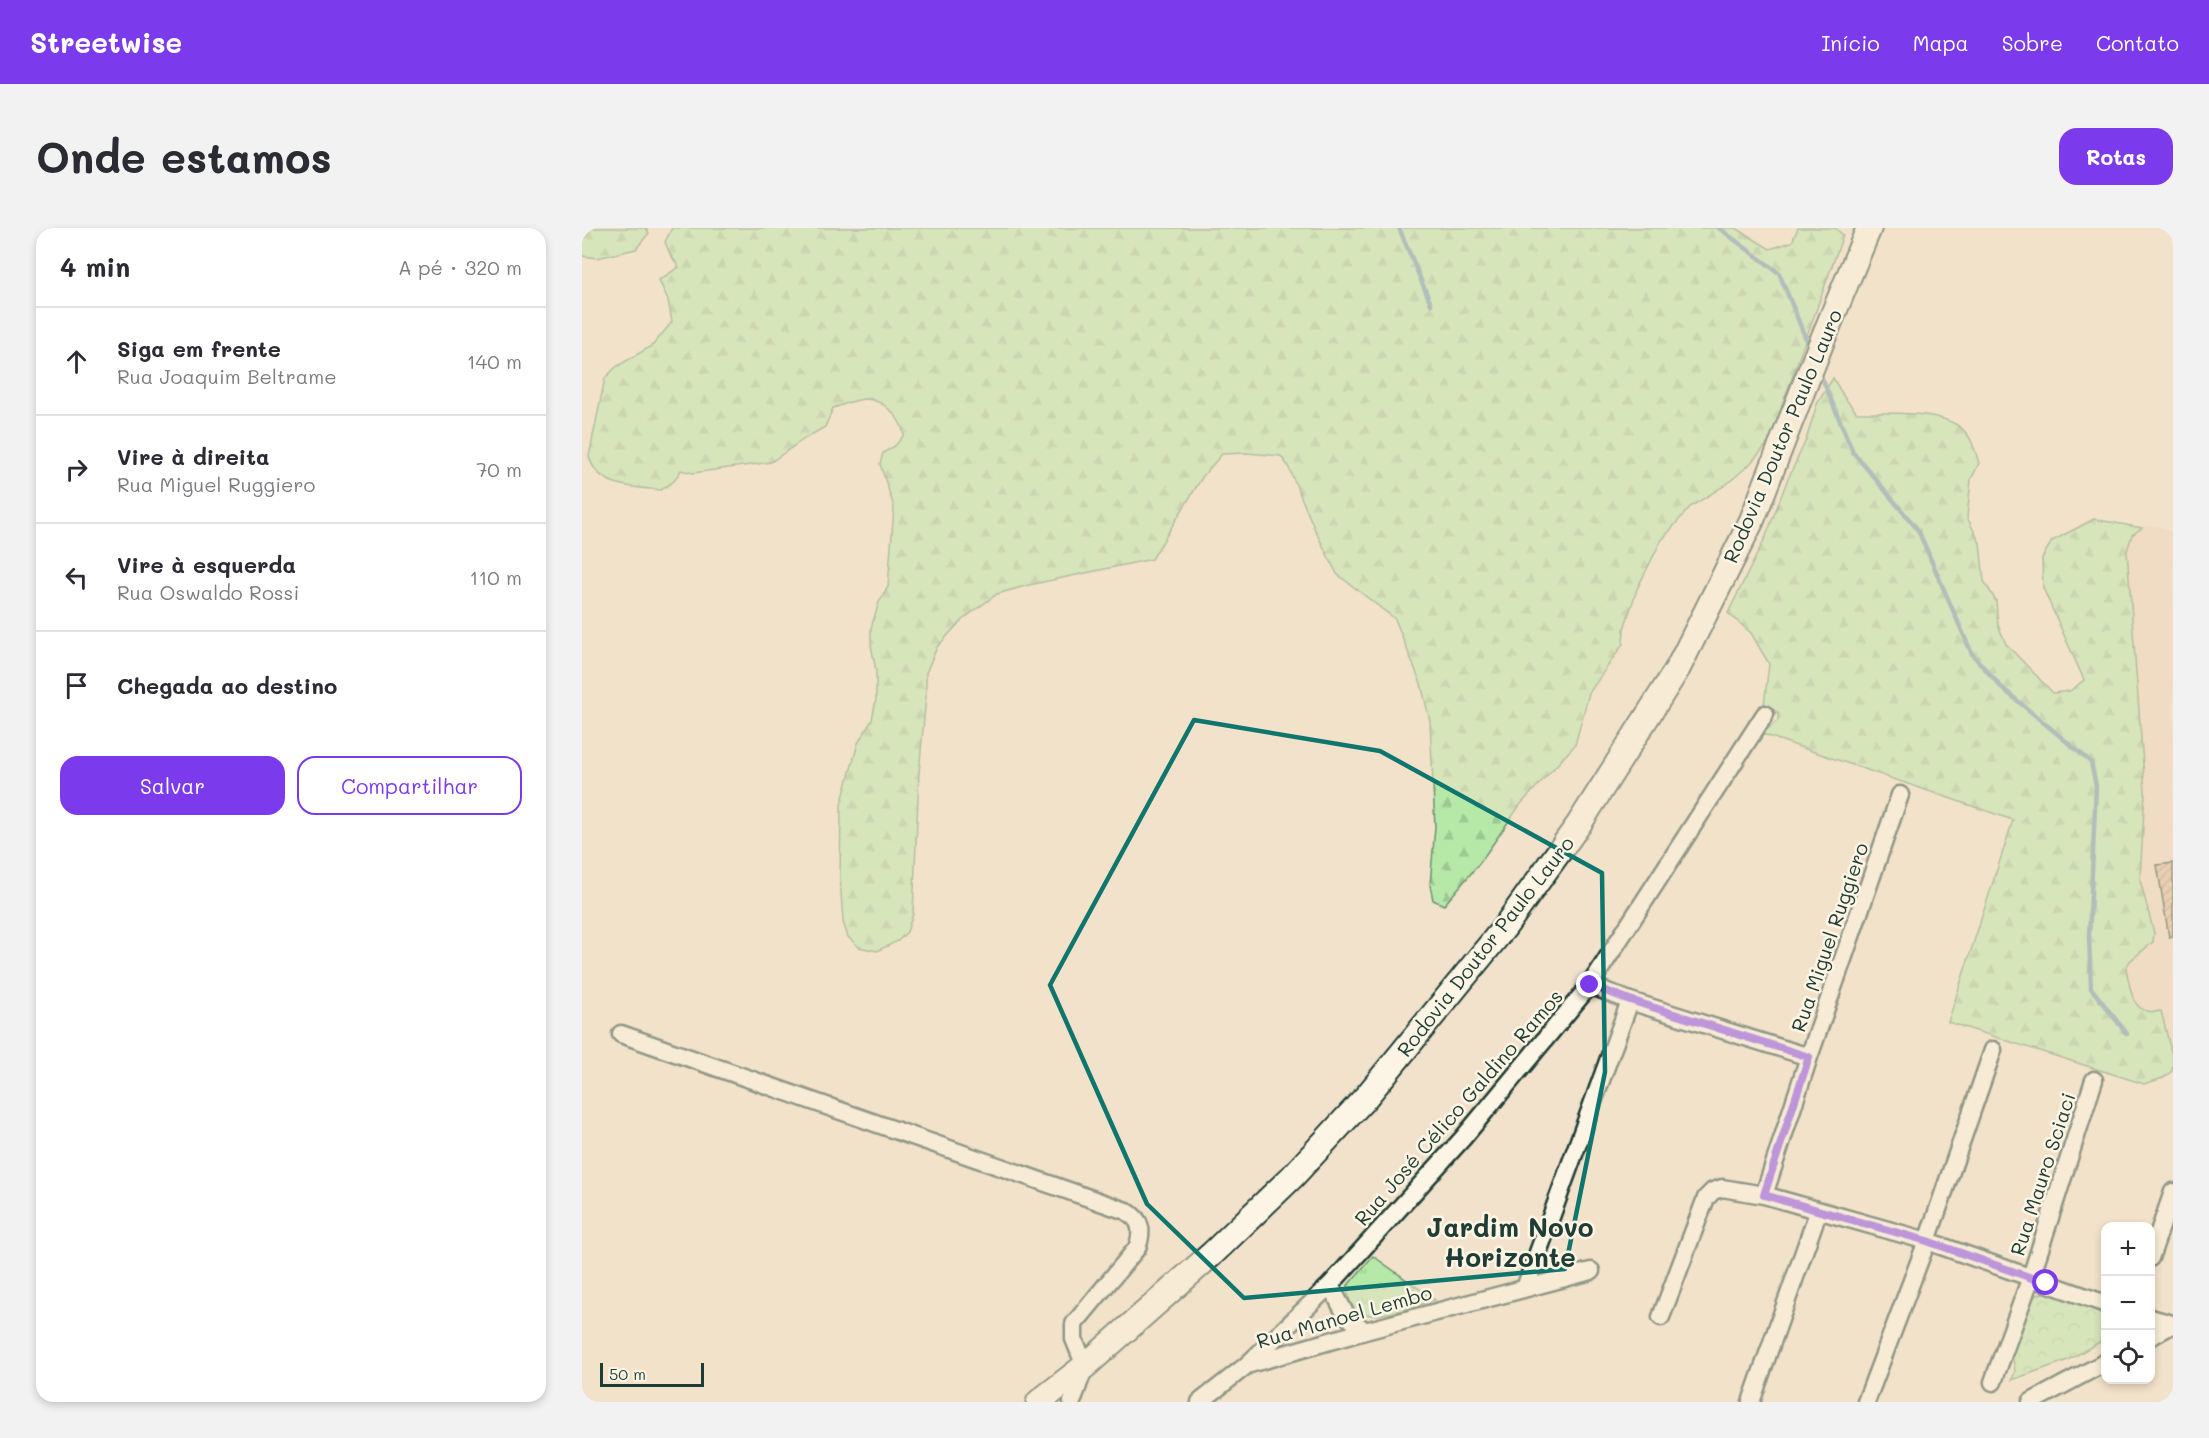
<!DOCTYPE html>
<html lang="pt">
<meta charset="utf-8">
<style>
:root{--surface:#fff;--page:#f2f2f3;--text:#2b2b33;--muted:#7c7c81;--line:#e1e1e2;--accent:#7c3aed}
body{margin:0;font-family:Mali,sans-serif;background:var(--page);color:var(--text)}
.controls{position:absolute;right:18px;bottom:18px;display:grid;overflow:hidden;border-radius:12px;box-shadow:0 3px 9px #0003}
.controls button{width:54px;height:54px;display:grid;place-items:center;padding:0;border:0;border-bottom:2px solid var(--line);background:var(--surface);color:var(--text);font:30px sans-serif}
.scale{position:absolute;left:18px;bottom:15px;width:104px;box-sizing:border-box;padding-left:6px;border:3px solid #1f3d34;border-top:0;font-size:16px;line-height:21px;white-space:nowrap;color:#1f3d34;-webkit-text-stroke:4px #fcf5e5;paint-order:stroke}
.stop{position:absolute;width:18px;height:18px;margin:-14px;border:4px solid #7c3aed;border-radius:50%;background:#fff}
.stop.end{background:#7c3aed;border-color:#fff;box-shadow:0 2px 6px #0008}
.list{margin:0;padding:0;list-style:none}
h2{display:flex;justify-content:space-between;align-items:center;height:78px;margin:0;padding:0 24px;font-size:26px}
h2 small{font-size:20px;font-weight:400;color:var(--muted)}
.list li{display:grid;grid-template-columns:39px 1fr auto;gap:18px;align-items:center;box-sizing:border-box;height:108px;padding:0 24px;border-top:2px solid var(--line)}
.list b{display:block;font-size:22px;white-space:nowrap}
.list p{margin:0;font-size:20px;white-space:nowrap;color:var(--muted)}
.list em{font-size:20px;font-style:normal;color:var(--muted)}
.actions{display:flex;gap:12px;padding:18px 24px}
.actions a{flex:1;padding:14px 0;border:2px solid var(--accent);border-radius:18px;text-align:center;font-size:21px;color:var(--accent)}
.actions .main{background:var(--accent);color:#fff}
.icon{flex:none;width:33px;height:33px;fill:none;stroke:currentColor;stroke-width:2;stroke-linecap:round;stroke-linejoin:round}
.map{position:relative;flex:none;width:1591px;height:1174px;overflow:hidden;border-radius:18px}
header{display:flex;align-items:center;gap:36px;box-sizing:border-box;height:84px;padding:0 30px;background:var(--accent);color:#fff}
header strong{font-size:28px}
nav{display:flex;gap:33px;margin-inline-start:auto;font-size:21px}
.intro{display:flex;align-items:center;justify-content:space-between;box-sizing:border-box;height:144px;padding:0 36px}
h1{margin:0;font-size:42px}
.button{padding:15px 27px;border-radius:18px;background:var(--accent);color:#fff;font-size:21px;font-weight:700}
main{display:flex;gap:36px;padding:0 36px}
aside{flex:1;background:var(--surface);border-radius:18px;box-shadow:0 3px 9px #0003}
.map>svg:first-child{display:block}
</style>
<header>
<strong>Streetwise</strong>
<nav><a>Início</a><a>Mapa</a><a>Sobre</a><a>Contato</a></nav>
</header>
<div class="intro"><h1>Onde estamos</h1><a class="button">Rotas</a></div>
<main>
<aside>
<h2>4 min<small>A pé · 320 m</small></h2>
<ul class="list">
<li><svg class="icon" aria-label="ahead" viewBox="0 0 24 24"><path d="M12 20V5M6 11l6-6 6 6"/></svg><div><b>Siga em frente</b><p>Rua Joaquim Beltrame</p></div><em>140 m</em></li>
<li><svg class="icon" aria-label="right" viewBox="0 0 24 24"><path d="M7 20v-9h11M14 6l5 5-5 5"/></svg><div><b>Vire à direita</b><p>Rua Miguel Ruggiero</p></div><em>70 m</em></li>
<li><svg class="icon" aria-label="left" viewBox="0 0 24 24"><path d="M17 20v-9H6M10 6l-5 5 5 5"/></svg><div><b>Vire à esquerda</b><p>Rua Oswaldo Rossi</p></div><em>110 m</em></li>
<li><svg class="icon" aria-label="arrive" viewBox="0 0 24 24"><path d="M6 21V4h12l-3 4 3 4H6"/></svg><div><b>Chegada ao destino</b></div></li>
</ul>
<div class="actions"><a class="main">Salvar</a><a>Compartilhar</a></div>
</aside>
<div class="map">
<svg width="1591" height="1174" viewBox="0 0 1591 1174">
<defs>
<pattern id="grass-tufts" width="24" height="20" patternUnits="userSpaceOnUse" patternTransform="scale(1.5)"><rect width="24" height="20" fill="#b6e8a8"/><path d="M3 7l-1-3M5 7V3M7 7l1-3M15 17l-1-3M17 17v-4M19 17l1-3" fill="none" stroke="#9cc891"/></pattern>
<pattern id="forest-firs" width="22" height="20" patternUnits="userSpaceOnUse" patternTransform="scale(1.5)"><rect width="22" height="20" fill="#b6e8a8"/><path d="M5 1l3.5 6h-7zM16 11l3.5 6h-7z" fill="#9cc891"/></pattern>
<pattern id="park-crowns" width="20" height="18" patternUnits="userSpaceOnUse" patternTransform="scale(1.5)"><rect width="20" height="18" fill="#b6e8a8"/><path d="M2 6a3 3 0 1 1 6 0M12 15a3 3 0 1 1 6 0" fill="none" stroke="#9cc891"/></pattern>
<pattern id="building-hatch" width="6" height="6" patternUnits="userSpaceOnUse" patternTransform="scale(1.5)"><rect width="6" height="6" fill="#ddb78e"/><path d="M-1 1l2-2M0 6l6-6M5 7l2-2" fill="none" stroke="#b39675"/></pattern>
</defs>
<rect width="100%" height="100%" fill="#f3e2cb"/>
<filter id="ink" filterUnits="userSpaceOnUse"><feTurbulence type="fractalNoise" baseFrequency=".0167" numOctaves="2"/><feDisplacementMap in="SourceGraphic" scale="12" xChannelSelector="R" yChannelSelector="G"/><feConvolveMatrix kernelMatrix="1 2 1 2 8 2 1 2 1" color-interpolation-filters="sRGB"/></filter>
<g filter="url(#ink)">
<path fill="#ecd5b9" d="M1564,298H1576L1591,305V831L1572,785L1559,782L1554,776L1544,740L1548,733L1571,714L1572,705L1558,652L1563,563L1545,323L1550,307Z"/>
<path fill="url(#grass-tufts)" stroke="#6a926e" stroke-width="1.5" d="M791,1028L853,1072C826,1079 763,1109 766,1057Z"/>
<path fill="url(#forest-firs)" stroke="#6a926e" stroke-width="1.5" d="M0,0H64L67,5L54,21L15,30L0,28Z
M90,0H1154L1188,21L1210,14L1216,0H1253L1261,7L1187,214L1167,237L1145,256L1108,279L1079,313L1055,361L1042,401L1041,416L1007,465L993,517L938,577L897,636L862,677L851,672L848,657L853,599L848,493L839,456L813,391L755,346L733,302L706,238L699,228L665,225L640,226L621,248L570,331L447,357L415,366L380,392L355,419L344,445V468L337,545L331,686L325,704L316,713L295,723L277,719L266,709L261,694L258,650L259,577L276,515L290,492L294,471V443L289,417V400L297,374L306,359L308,332L312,279L298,236L301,225L313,218L322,207C319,190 303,172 284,171C274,171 261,177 251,180L243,199L222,211L189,234L111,245L99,242L92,253L79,262C51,259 15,260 7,228L23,150L34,139L71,117L90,94L86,72L77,52L97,39L88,26L83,14Z
M1251,150L1262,169L1275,185C1305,186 1369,179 1387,209C1392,216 1394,227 1397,235L1389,252L1385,289L1398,315L1402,353L1414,373L1416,397L1424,416L1471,465L1488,463L1502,452L1461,360L1460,330L1470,313L1512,291L1560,300L1550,307L1545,323L1563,563L1558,652L1572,705L1571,714L1548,733L1544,740C1549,762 1549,789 1579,783L1591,831L1590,843L1581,850L1562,856L1366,794L1431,592L1180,506L1196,492V485L1182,477L1187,436L1169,405L1146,385L1184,308L1205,253L1224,212L1235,176Z"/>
<path fill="url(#park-crowns)" stroke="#6a926e" stroke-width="1.5" d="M1466,1064L1523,1084V1111L1486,1132L1430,1152L1433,1143L1430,1125L1448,1071L1457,1066Z"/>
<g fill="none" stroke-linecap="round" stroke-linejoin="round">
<path stroke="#6593a7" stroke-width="4.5" d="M817,0L849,76
M1137,0L1197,45L1228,121
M1237,143L1271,224L1336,302L1390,426L1419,459L1509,534L1514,558L1507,709L1509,760L1545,806"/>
</g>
<path fill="url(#building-hatch)" stroke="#1f3d34" stroke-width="1.5" d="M1591,635V708L1587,709L1575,637Z"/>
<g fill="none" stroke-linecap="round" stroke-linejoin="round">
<defs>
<path id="minor" d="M1008,757L1048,773L1227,829
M39,806L544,983C560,992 561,1003 555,1020L492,1096V1111L503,1138L490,1174
M1182,967L1227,829L1318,567
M1568,1030L1591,964
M748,1057L764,1087L783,1103
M943,1060L1048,773
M1079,1089L1124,970L1131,963L1140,960L1182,967L1345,1013L1524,1076
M1568,1090L1590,1096
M1568,1109L1591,1096
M668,1136L783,1103L1009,1043
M1411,1154L1449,1049L1512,852
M618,1174L665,1137L748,1057L881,910L1008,757L1183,486
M1169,1174L1236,984
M1284,1174L1345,1013L1411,822
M1449,1174L1524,1134"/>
<path id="highway" d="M457,1174L503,1138L631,1025L710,949L784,869L922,700L997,596L1096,440L1170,292L1240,113L1287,0"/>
</defs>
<use href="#minor" stroke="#1f3d34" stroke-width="21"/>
<use href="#highway" stroke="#1f3d34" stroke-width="28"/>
<use href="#minor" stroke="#fcf5e5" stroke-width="16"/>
<use href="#highway" stroke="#fcf5e5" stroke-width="24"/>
</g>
</g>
<g fill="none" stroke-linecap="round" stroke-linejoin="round" filter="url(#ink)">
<path stroke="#7c3aed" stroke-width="8" d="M1008,757L1048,772L1227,829L1182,967L1345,1013L1464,1055"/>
</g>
<path d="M0 0H1591V1174H0ZM612,492L798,523L1020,645L1023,844L983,1041L662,1070L565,976L468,757Z" fill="#f3e2cb" fill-opacity=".55" fill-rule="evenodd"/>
<path fill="none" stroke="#0f766e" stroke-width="4.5" stroke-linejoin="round" d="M612,492L798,523L1020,645L1023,844L983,1041L662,1070L565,976L468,757Z"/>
<g text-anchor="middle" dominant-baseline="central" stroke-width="5" stroke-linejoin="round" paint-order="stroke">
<g font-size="20" fill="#1f3d34" stroke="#fcf5e5">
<text transform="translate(1200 208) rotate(-67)">Rodovia Doutor Paulo Lauro</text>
<text transform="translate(1247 709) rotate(-71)">Rua Miguel Ruggiero</text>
<text transform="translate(903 718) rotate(-52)">Rodovia Doutor Paulo Lauro</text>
<text transform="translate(876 879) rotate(-49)">Rua José Célico Galdino Ramos</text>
<text transform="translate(1460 946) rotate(-72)">Rua Mauro Sciaci</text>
<text transform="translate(762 1088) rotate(-16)">Rua Manoel Lembo</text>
</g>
<g font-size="26" font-weight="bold" fill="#1f3d34" stroke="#fcf5e5">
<text x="928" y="999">Jardim Novo<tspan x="928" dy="30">Horizonte</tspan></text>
</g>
</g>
</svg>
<div class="controls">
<button>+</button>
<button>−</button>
<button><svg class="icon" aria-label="locate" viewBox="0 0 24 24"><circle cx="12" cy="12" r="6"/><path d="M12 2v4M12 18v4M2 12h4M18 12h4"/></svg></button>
</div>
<div class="scale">50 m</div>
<div class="stop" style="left:1464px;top:1055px"></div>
<div class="stop end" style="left:1008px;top:757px"></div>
</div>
</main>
